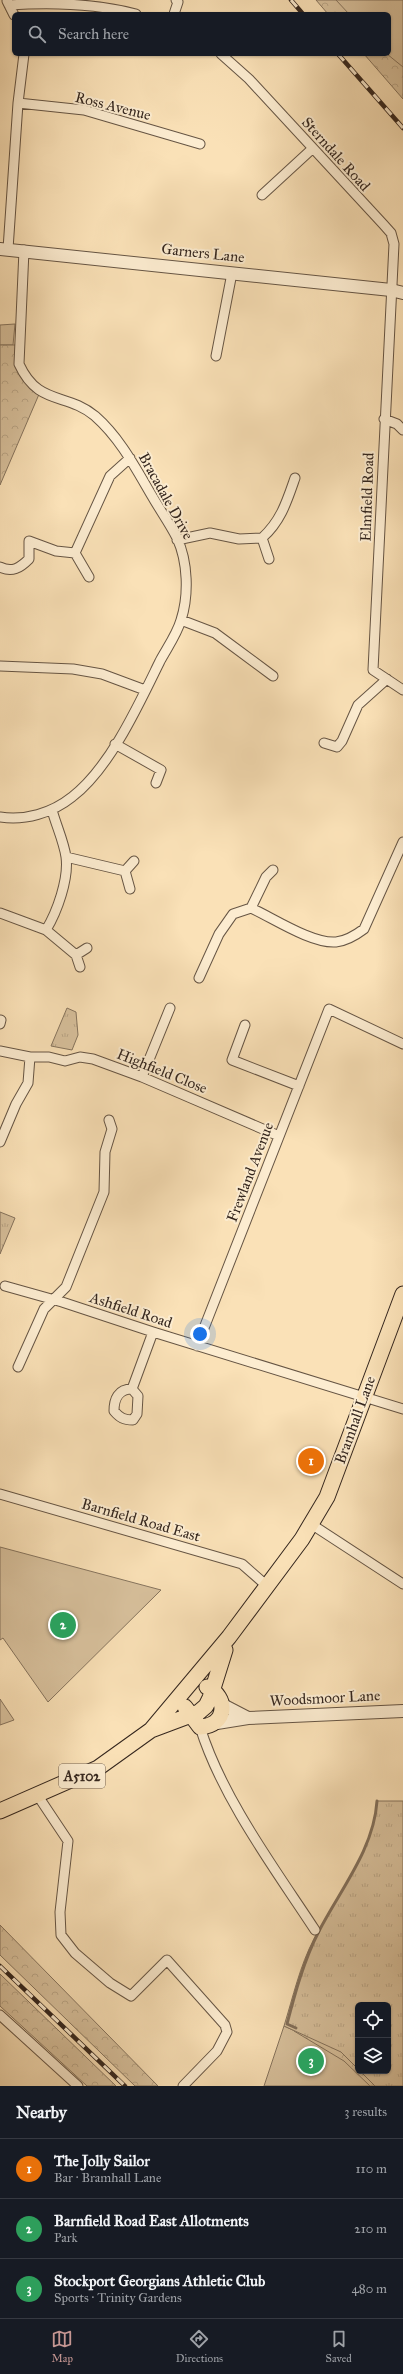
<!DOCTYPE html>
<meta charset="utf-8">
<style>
:root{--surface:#171b24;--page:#20242c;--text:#f1f3f6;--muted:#9ea1a6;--line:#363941;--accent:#c59692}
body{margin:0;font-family:"IM FELL Great Primer",serif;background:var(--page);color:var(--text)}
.controls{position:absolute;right:12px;bottom:12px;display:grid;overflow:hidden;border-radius:6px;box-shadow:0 1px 3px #0004}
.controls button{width:36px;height:36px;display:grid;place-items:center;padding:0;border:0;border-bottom:1px solid var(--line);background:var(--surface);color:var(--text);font:20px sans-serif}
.you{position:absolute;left:200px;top:1334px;width:14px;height:14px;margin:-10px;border:3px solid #fff;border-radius:50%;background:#1a73e8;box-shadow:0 0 0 6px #1a73e833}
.badge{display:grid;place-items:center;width:26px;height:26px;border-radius:50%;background:var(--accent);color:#fff;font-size:13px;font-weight:700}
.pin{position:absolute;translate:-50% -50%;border:2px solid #fff;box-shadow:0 1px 4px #0006}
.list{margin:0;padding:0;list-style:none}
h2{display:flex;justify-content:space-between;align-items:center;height:52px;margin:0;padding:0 16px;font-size:17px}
h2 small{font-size:13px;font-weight:400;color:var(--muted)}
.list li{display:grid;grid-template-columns:26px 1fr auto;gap:12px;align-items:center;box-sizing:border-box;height:60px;padding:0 16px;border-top:1px solid var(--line)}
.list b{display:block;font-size:15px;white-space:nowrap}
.list p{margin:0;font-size:13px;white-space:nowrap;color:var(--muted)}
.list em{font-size:13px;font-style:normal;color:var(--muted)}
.icon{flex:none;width:22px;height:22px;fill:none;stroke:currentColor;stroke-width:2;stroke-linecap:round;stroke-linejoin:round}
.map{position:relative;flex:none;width:403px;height:2086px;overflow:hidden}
.search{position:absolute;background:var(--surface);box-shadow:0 1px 3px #0004;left:12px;right:12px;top:12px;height:44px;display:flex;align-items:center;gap:10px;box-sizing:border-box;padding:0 14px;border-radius:6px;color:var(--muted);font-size:15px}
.sheet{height:232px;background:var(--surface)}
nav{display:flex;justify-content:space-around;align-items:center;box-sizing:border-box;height:56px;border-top:1px solid var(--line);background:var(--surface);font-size:11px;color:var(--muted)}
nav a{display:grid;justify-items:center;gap:2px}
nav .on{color:var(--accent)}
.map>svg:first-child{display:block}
</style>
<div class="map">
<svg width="403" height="2086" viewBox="0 0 403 2086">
<defs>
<pattern id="forest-crowns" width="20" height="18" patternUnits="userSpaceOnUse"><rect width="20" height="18" fill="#d8c19d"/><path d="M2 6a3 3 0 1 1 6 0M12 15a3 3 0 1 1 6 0" fill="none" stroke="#baa687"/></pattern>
<pattern id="park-tufts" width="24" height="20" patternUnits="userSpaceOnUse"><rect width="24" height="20" fill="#d8c19d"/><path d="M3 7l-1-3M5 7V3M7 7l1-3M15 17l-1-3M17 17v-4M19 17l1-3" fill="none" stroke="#baa687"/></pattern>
</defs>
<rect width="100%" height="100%" fill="#fae1b7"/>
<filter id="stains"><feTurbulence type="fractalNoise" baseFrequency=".005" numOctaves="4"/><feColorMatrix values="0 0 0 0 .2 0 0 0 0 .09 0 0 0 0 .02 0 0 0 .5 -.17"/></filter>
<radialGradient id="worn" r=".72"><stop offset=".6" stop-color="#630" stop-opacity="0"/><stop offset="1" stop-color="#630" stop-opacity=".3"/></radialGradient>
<path fill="#d8c19d" stroke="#86745e" d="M322,0H403V88L372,54H389V14H335Z
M15,324L13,345H0V325Z
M0,1547L161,1590L48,1702L3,1638L0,1640Z
M0,1699L14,1720L0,1725Z
M284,2026L341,2052L375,2086H264Z"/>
<path fill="url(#forest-crowns)" stroke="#86745e" d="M316,0H336L349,14H328Z
M364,54H387L403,67V99Z
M0,345H20L19,364L40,392L0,485Z
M0,1925L158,2086H135L0,1955Z
M0,1974L116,2086H87L0,2006Z
M295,2029L358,2060V2071H369L383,2086H370L344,2061L294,2031Z"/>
<path fill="url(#park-tufts)" stroke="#86745e" d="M67,1008L76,1012L78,1035L72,1050L51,1046Z
M0,1212L15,1218L0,1254Z
M377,1801H403V2086H375L360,2071H388V2005H358V2069L341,2052L284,2026C293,1997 300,1965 314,1939C335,1898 375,1847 377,1801Z"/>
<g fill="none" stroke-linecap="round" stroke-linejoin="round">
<path stroke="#83705b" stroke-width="3" d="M296,2028L287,2024C295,1993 304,1960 319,1931C340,1890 374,1849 377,1801"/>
<defs>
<path id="minor" d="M7,1L14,15
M9,5C53,2 94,3 136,14
M174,14L178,2L176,0
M221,54L249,79L383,224L391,233L394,244L373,670L403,690
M18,103L84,110L200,144
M262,195L312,149
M8,249L18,103L24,54
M216,356L232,273
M384,419L397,424L403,430
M262,538L269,559
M177,540L210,533L239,539L262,538C281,521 287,501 295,478
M0,567C12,573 20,568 29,559V541L56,551L75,553
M89,577L75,553L110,476L130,458
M181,620L215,633L273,676
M0,666L73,669L102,674L145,690
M324,743L337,747L342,741L358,705L387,679
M115,744L161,770L156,783
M52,810C56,825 64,842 66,857C69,879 57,912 46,930L76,955L80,967
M0,817C25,821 52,813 72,797C110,768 139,704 160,661C167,648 177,634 181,620C189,595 188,562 177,538C170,524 160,510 152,496C135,467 120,438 95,416C66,392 38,406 19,364L24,250
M66,857L125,871
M273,870L266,877L251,908C273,918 312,944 336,942C346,941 356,935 364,929L403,842
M130,889L125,871L134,861
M0,913L46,930
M76,955L87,948
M199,978L219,934L233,914L251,908
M0,1024L1,1020
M245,1025L232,1060L299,1086
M0,1051L30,1057
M142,1077L170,1008
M0,1142L16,1104L28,1083L30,1057H49L65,1061L80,1057L93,1059L142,1077L279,1136
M5,1286L62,1302L153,1332L403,1409
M197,1346L329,1009L403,1044
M18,1367L44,1309L66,1287L104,1192L105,1152L112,1129L109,1120
M132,1389C118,1389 114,1399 114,1411C120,1418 124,1420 133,1420L137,1414L138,1396L132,1389L153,1332
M0,1494L242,1564L267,1586
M311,1524L403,1584
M200,1727C222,1798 275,1869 315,1930
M38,1796L68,1841L60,1912L61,1935L75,1953L110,1983L131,1996L167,1960L225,2025L227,2032L217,2051L183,2086
M0,2015L78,2086"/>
<path id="tertiary" d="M0,249L391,290L403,293
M221,1704L248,1718
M217,1723L248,1718L403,1711"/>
<path id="primary" d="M185,1707L200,1727C228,1725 228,1697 207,1687
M151,1730L229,1637L302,1539L327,1497L403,1294
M0,1811L98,1768L151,1730L199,1712L206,1706L210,1698L225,1650"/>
</defs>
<use href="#minor" stroke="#654" stroke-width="11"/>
<use href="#tertiary" stroke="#654" stroke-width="14"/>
<use href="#primary" stroke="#34261e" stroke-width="17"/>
<use href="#minor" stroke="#fcecd0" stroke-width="9"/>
<use href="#tertiary" stroke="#fcecd0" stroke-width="12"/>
<use href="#primary" stroke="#fae1b7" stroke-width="15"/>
<defs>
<path id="rail" d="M291,0L303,14
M338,54L403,128
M0,1966L125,2086"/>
</defs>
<use href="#rail" stroke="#34261e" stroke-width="4.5"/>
<use href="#rail" stroke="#fcecd0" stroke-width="3" stroke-dasharray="9" stroke-linecap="butt"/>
</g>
<g text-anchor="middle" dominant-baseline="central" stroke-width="4" stroke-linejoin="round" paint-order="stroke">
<rect fill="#fcecd0" stroke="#706153" stroke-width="1" x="59" y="1764" width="46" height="24" rx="3"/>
<g font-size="14" font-weight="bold" fill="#34261e">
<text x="82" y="1776">A5102</text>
</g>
<g font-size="15" fill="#34261e" stroke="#fcecd0">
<text transform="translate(113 106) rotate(14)">Ross Avenue</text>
<text transform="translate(336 154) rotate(48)">Sterndale Road</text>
<text transform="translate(203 253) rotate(6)">Garners Lane</text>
<text transform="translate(166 496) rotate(61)">Bracadale Drive</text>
<text transform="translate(367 497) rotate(-88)">Elmfield Road</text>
<text transform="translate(162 1071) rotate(22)">Highfield Close</text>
<text transform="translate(250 1172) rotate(-69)">Frewland Avenue</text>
<text transform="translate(131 1310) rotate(18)">Ashfield Road</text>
<text transform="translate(355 1420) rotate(-70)">Bramhall Lane</text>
<text transform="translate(141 1520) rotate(16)">Barnfield Road East</text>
<text transform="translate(325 1698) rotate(-3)">Woodsmoor Lane</text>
</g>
</g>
<rect width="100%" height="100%" filter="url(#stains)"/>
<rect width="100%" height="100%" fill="url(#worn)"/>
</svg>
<div class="controls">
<button><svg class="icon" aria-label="locate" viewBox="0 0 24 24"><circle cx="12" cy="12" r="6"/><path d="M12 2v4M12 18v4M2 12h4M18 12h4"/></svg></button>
<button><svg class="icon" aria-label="layers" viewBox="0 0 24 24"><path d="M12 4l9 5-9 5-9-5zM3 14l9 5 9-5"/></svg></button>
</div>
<div class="you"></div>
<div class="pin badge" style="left:311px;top:1461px;background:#e8710a">1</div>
<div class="pin badge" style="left:63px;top:1625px;background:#2e9e5b">2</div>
<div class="pin badge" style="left:311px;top:2061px;background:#2e9e5b">3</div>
<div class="search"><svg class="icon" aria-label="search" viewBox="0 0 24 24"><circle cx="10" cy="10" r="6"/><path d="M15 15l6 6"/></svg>Search here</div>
</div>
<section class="sheet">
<h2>Nearby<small>3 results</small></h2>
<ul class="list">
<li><span class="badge" style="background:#e8710a">1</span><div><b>The Jolly Sailor</b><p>Bar · Bramhall Lane</p></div><em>110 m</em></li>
<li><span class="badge" style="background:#2e9e5b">2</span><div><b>Barnfield Road East Allotments</b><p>Park</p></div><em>210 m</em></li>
<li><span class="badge" style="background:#2e9e5b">3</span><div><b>Stockport Georgians Athletic Club</b><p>Sports · Trinity Gardens</p></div><em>480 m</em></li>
</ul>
</section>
<nav>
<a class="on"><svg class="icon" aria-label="map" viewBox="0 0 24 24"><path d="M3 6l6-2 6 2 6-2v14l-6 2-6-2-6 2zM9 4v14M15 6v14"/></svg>Map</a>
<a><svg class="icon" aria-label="directions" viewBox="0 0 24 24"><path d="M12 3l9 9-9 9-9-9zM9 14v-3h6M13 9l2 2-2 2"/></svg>Directions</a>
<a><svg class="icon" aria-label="saved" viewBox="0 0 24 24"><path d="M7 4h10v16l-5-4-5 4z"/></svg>Saved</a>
</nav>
